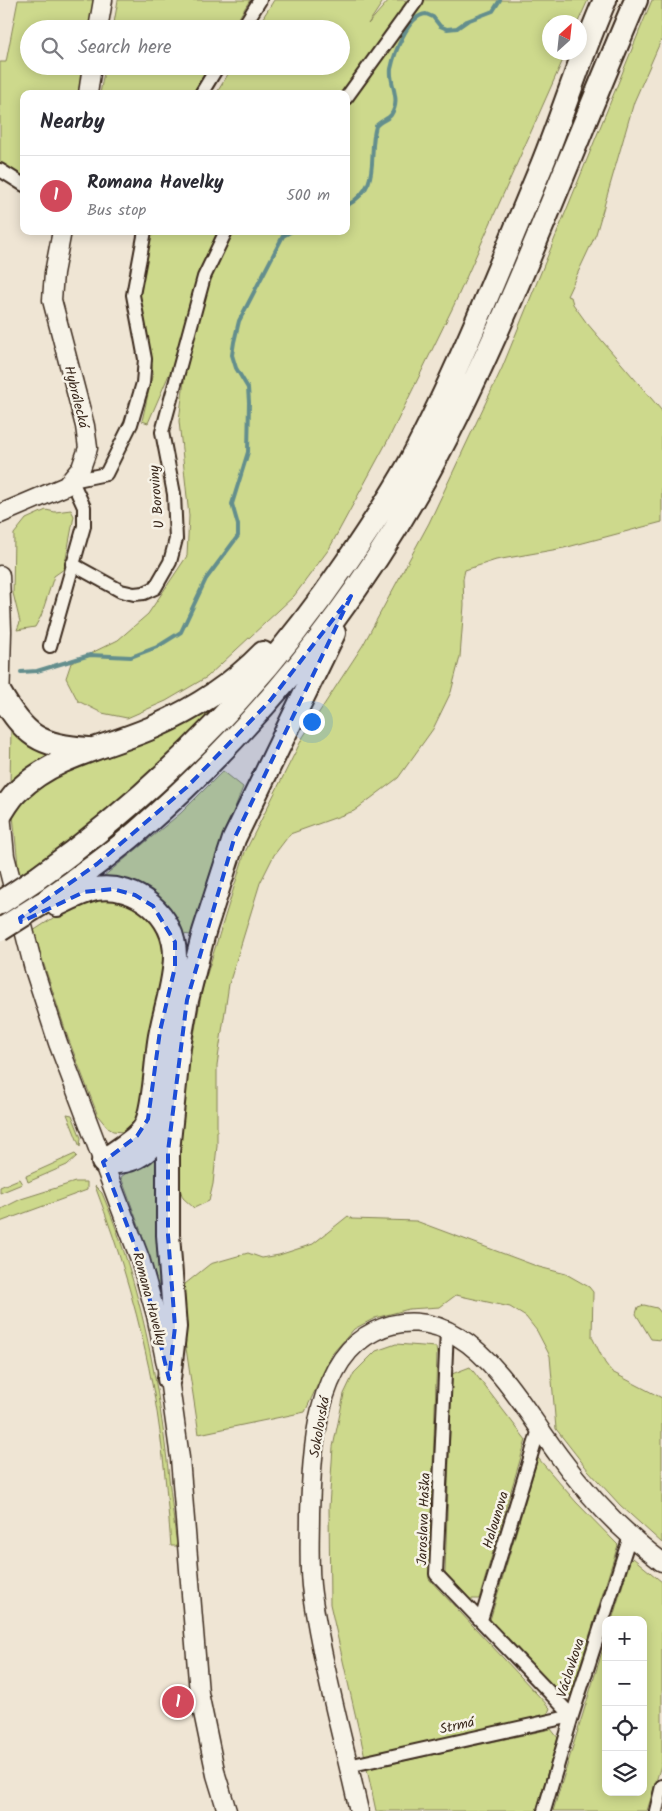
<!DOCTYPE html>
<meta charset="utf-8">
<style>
:root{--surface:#fff;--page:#f2f2f3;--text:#2b2b33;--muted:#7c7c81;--line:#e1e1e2;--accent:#d1495b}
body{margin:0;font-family:Kalam,sans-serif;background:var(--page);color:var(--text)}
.controls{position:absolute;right:15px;bottom:15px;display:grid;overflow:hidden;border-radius:10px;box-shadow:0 2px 12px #0003}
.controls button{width:45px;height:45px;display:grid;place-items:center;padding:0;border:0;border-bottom:1px solid var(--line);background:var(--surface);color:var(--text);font:25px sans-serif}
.compass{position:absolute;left:542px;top:15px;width:45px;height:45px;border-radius:50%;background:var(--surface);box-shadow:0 2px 12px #0003;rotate:27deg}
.you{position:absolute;left:311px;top:721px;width:18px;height:18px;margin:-12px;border:4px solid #fff;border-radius:50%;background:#1a73e8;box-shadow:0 0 0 8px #1a73e833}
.badge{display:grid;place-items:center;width:32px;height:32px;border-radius:50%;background:var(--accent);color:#fff;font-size:16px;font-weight:700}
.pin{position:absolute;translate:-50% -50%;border:2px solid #fff;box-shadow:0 1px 5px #0006}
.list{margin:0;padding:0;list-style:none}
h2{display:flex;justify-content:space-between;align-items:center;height:65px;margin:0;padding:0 20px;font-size:21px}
h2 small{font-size:16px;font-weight:400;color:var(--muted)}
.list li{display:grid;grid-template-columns:32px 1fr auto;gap:15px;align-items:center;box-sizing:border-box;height:80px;padding:0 20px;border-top:1px solid var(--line)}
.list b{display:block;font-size:19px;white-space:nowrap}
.list p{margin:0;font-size:16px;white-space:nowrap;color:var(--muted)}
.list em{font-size:16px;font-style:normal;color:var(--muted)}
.icon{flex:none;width:28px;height:28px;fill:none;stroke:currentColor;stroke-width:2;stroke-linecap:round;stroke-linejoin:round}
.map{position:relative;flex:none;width:662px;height:1811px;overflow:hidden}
.search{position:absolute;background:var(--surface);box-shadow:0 2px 12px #0003;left:20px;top:20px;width:330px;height:55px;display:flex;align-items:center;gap:12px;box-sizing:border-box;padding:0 18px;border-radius:28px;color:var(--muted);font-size:19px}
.panel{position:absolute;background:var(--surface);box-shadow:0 2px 12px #0003;left:20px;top:90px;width:330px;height:145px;border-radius:10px}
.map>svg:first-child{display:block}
</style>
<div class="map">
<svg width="662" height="1811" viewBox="0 0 662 1811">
<rect width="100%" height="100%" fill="#efe5d4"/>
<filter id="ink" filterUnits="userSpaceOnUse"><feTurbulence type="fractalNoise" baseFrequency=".02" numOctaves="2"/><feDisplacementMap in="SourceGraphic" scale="10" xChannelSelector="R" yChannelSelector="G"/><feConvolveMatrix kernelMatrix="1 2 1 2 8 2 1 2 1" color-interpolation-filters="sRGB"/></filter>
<g filter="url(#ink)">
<path fill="#cdd98c" stroke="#848255" d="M18,0H95L90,29H29V66H83L78,94H24V176L0,163V62H6Z
M118,0H250L232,29H113Z
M274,0H384L368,24L389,0H588L578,22H550V52L566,53L454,305L389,438L329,549L294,596L207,677L166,701L127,718L102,713L78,701L66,678L71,663L118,640L148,614L187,556L189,516L179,421L195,293L180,349L148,423L142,421L153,372L140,295L151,231H346V94H216L233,66H341V29H256Z
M652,0H662V38L634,102L596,234L567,296L571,297L573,304L586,322L662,411V522L564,548L496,560L465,570L463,579L464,605L460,657L451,692L433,729L398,778L354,811L290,834L274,855L260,883L229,984L217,1065V1146L213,1184L209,1201L194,1208L183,1198L178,1183L184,1092L202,990L245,852L303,737L363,645L429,523L502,368Z
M105,66H210L192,94H100Z
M46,510L55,512L71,510L74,516L64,569L54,576L41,616L35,627L17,630L20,622L13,593L14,534L26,519Z
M210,709L214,713C152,772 91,829 19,875L13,815L20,802L49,780L157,738Z
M11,729L59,756L10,783Z
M223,771L243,787L219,848L192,935L181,934L98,881L181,813Z
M113,896L152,913L168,956L138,1119L123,1132L113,1131L108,1128L98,1116L68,1038L33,931L73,905Z
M67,1114L72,1115L81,1138L80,1147Z
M158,1150L165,1294L160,1295L151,1259L121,1177Z
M75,1154L77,1156L67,1165L28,1182L26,1176Z
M19,1179L22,1184L0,1193V1187Z
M75,1182H87V1190L0,1222L1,1209L21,1199Z
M95,1186L102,1193C135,1270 153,1354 164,1436C169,1473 172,1510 177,1546H171C167,1495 163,1444 154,1394C141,1323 121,1254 95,1186Z
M348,1216L352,1219L416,1221L539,1267L566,1274L589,1287L593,1292L592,1337L605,1363L612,1372L662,1398V1543L620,1505L588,1470L556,1429L550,1356L537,1331L526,1317L510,1307L456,1295L440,1307L409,1309L375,1318L354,1329L332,1354L305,1412L199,1434L182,1322V1297L185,1284L210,1264L248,1253L262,1258L279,1255L313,1244Z
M644,1305L657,1308L662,1314V1340L651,1339L636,1314L638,1307Z
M396,1344L436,1347L437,1354L429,1579L550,1708L546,1718L365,1757L330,1604L329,1507L333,1447L344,1394L354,1373L376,1351Z
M470,1367L526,1440L479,1599H470L445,1572L452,1374Z
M538,1458L576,1502L618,1545L571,1695L561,1698L490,1620Z
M633,1558L662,1582V1762L647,1811H553L606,1639V1792H643V1620H612L630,1561Z
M551,1729L558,1738L536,1811H376L367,1769Z"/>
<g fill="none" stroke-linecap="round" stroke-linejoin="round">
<path stroke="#648e8d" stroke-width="4" d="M346,206C383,186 367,157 376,126C380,121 388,119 391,115C402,99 389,84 391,69C394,54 408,15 426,14L433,17L440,26L447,29L457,28L467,21L493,11L500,0
M21,672L37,671L90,655L131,657L157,647L181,632L206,579L238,536V525L232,504L248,452L249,402L248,388L236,368L232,355L234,342L239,321L283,236L292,231"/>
<defs>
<path id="street" d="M242,29L260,0
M201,94L218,66
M346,98L417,0
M0,170L24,185
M72,564L121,591L134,594L144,593L155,588L170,562L176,539L174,494L162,432L204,277L226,231
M50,646L84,526V507L72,481L106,474L131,424L143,383L145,359L133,295L145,231
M447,1330L436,1574L572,1716
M481,1620L539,1429
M348,1766L572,1716
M544,1811L572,1716L630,1536
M656,1811L662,1786"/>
<path id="secondary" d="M98,29L103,0
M88,94L92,66
M0,514L66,486L81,468L88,448L85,426L52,300L54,273L62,231
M0,575L2,631L0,705
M0,803L5,856L34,969L58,1043L140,1259L156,1315L169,1379L180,1458L199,1693L216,1775L227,1811
M359,1811C343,1739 323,1668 312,1594C308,1568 310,1540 310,1513C312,1455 314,1360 375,1331C401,1318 432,1320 457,1336C499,1361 529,1416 559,1456C588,1496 622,1532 662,1562"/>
<path id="highway" d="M0,693C25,736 39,746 89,749
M1,814C6,806 12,796 19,790C57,754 110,747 156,726C196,708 232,685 263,653
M36,879C159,791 261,688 346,563C368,531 390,498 409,464C460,368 500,265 542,165C564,111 581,54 605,0
M41,904C74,881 108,857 138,831C254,729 355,607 429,471C510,320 568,157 636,0
M57,905C69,899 82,892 96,889C136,883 175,915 175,956C175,985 163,1013 159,1042C156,1062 154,1113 144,1128C135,1142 115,1150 103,1162
M103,1162C138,1165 156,1149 166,1116
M169,1379L175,1327L168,1235V1151L179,1046L187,1000L204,932L234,839L334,633"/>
</defs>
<use href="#street" stroke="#3b2a1e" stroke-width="16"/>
<use href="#secondary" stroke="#3b2a1e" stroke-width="21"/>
<use href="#highway" stroke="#3b2a1e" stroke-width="26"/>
<use href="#street" stroke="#f7f3e8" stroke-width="12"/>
<use href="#secondary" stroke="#f7f3e8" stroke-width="18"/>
<use href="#highway" stroke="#f7f3e8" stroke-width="22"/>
<defs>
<path id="highway-bridge" d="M0,903L36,879
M0,930L41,904"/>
</defs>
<use href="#highway-bridge" stroke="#3b2a1e" stroke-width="26" stroke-linecap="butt"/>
<use href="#highway-bridge" stroke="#f7f3e8" stroke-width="22"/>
</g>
</g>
<path fill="#1d4ed8" fill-opacity="0.2" stroke="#1d4ed8" stroke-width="4" stroke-dasharray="10 6" stroke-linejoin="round" d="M351,596L234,839L187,1000L168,1151V1235L175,1327L169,1379L140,1259L103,1162L137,1136L148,1119L160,1031L175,967V942L153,906L135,895L113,889L84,892L21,922L20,918L97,864L187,787L269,702Z"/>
<g text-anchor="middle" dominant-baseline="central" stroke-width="5" stroke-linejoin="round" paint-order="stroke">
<g font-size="14" fill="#3b2a1e" stroke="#f7f3e8">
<text transform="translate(76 397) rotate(76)">Hybrálecká</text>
<text transform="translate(157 497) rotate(-95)">U Boroviny</text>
<text transform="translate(149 1299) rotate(75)">Romana Havelky</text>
<text transform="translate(320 1427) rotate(-80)">Sokolovská</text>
<text transform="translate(424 1519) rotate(-88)">Jaroslava Haška</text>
<text transform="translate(496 1520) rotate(-73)">Halounova</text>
<text transform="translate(571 1668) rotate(-72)">Václavkova</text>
<text transform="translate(457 1726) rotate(-13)">Strmá</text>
</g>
</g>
</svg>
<div class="controls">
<button>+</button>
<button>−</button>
<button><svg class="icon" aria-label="locate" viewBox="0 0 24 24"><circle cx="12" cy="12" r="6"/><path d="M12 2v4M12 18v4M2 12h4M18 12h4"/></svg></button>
<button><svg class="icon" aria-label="layers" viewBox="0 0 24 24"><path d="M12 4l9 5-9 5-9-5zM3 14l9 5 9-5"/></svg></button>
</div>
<svg class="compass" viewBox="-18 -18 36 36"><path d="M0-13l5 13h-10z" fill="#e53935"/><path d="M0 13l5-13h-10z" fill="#7c7c81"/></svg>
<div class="you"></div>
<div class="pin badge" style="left:178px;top:1702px">1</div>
<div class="search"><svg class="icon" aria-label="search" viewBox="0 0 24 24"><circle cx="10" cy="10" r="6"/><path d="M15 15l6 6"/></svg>Search here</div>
<section class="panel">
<h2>Nearby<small></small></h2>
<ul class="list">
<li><span class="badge">1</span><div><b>Romana Havelky</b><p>Bus stop</p></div><em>500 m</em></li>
</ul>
</section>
</div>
